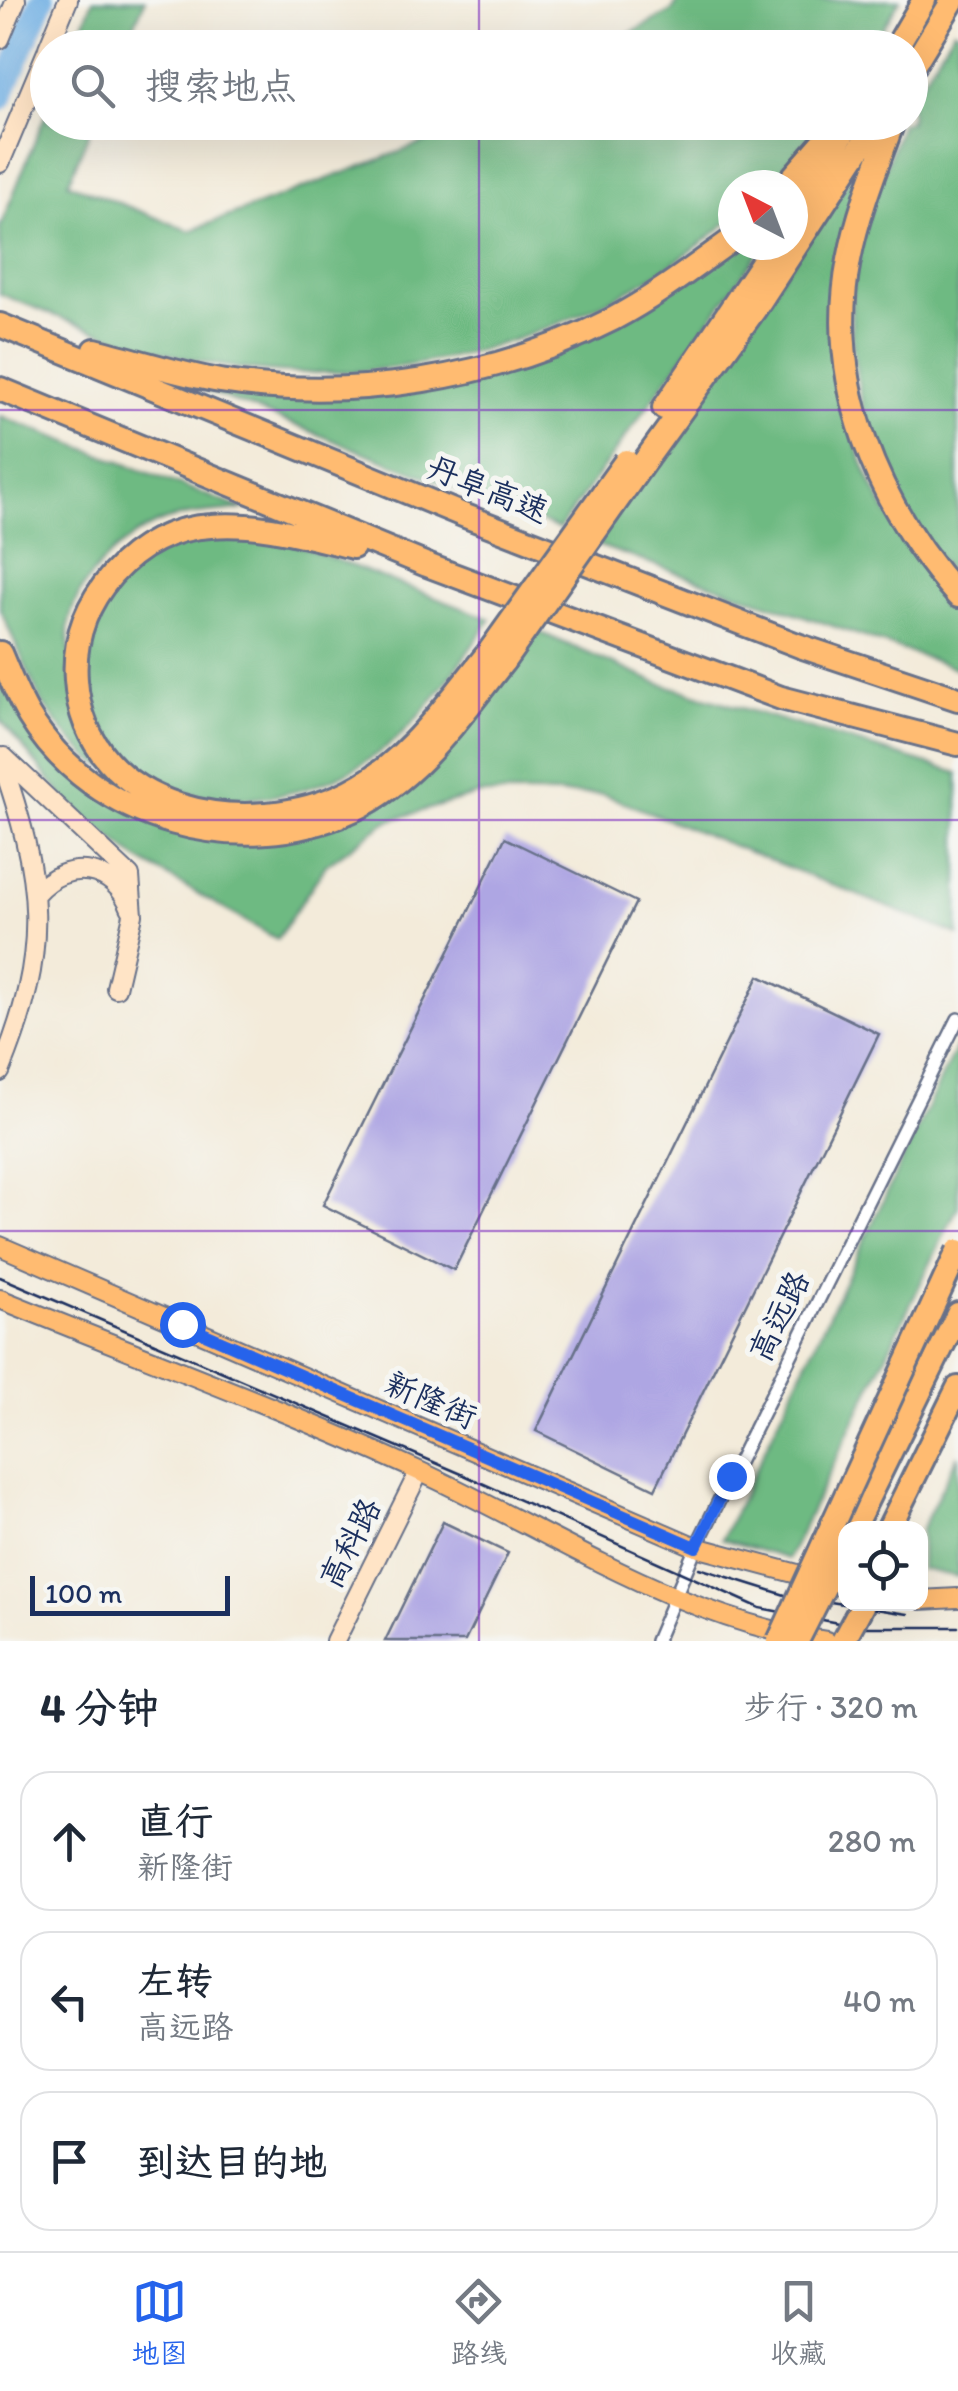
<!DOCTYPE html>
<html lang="zh">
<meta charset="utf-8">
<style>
:root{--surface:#fff;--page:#f6f6f7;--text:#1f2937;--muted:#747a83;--line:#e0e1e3;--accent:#2563eb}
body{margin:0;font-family:Itim,"LXGW WenKai TC",sans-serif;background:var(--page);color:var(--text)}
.controls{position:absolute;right:30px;bottom:30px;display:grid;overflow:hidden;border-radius:20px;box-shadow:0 10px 40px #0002}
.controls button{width:90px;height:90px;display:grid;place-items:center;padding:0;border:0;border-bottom:2px solid var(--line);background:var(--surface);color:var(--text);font:50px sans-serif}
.compass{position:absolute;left:718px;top:170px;width:90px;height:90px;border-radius:50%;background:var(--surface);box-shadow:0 10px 40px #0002;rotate:318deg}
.scale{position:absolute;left:30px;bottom:25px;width:200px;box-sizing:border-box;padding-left:10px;border:5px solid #1b2f5e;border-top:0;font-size:28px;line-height:35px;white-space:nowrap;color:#1b2f5e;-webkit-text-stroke:8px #f6f6f2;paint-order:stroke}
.stop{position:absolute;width:30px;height:30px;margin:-22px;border:8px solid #2563eb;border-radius:50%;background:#fff}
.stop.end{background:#2563eb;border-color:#fff;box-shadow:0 2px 10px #0008}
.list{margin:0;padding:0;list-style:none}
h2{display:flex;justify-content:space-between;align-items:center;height:130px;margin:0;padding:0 40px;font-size:42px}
h2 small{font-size:32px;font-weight:400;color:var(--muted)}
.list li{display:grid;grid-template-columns:65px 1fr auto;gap:30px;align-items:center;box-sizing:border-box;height:140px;margin:0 20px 20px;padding:0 20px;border:2px solid var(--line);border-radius:30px}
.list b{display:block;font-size:38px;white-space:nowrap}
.list p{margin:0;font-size:32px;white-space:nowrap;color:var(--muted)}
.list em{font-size:32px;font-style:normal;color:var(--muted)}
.icon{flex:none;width:55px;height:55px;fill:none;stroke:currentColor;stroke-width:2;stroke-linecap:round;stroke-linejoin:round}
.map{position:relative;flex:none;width:958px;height:1641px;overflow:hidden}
.search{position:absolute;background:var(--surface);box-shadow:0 10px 40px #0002;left:30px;right:30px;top:30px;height:110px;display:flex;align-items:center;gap:25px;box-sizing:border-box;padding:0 35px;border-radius:55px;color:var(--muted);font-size:38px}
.sheet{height:610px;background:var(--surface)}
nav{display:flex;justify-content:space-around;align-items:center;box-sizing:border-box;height:140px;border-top:2px solid var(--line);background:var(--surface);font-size:28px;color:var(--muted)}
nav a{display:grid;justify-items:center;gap:5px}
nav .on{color:var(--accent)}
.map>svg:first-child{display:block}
</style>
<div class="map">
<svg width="958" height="1641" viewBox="0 0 958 1641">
<rect width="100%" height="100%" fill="#f6f6f2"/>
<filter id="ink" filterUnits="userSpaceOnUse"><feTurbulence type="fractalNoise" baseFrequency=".01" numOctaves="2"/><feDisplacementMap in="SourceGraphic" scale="20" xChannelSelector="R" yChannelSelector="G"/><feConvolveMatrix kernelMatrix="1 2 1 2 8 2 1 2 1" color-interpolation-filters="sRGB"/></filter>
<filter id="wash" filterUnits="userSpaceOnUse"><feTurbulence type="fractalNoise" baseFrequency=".0048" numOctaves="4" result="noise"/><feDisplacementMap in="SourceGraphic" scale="40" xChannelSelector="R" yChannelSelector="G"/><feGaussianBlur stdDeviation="2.25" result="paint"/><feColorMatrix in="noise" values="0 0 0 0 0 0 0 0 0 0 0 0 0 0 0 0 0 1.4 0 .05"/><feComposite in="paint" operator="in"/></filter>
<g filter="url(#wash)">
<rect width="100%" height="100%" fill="#f3ebda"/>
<path fill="#6eba82" stroke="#447470" stroke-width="2.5" d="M93,0H145L125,47H74Z
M679,0H900L871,47H604L672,11Z
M954,29L958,32V582C944,564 927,547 915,527C866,453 838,343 858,254C868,210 887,166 901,123L910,122L911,100Z
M47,111L48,122L93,123L68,183L190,231L431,140L464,123H821L768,185H733V218C593,339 377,402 194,360C128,345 63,319 0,294V227Z
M854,173C860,206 841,239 840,271C834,422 858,493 958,608V669L594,544Z
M733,245H764L559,529L195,386L248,389L522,360Z
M0,416L243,509C220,513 196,512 174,518C127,529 59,591 69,645C76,686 96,729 109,769L90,759L64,732L41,701L0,609Z
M207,532L290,542L491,619C455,669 421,727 367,761C288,812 147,823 100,722C84,687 81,656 94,620C102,597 120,567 143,554C161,544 187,539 207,532Z
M532,629L655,682L958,773V935L603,794H480L387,821L326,865L277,939L136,858L68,802L0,719V665L105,796L308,828Z
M958,1043V1206L788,1559L722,1539Z
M958,1454V1577L921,1569V1531Z"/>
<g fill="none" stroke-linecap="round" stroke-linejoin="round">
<path stroke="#70afe3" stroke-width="25" d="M0,98L42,0"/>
</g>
<g id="blocks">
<path fill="#aea6e3" d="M505,838L636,902L454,1270L323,1205Z
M759,976L879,1034L655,1489L536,1431Z
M443,1522L508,1553L465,1641H385Z"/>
</g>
</g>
<g filter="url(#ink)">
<use href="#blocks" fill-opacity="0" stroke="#677189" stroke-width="2.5"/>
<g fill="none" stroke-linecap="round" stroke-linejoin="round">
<defs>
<path id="street" d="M656,1641L696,1547L958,1019"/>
<path id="secondary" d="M0,39L16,0
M48,48L68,0
M0,163L48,49
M0,757C43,880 51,949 0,1072
M4,757L130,876L133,915L116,988
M36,893C67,858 114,865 131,909
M335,1641L419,1472"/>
<path id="primary" d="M0,1246L696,1547L846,1587
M0,1299C140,1356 284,1409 421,1472C553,1533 681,1620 826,1641
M920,1600L958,1598"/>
<path id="highway" d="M896,48L924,0
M910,71L953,0
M893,122C876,168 858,212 849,260C825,383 878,506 958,596
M786,185L825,140
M793,215L850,122
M0,325L463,515L800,646L958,699
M95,350C136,360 178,374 220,381C350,402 496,379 613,319C655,297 694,267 733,239
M0,389L427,565L781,698L958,744
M664,408L774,245
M647,458L755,309L877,122
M353,547C306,536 260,522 211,526C172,528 138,546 112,575C86,605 73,640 76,680C85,814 249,842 350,791C408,762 449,700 489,652
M0,653C9,674 17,696 29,716C94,823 241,862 353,810C418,780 461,715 504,661
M853,1528L958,1314
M889,1528L958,1388"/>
</defs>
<use href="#street" stroke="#677189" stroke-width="16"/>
<use href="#secondary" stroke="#677189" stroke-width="22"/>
<use href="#primary" stroke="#677189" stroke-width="22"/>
<use href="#highway" stroke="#677189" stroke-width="28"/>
<use href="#street" stroke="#fff" stroke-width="11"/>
<use href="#secondary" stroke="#ffe4c6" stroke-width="18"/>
<use href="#primary" stroke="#ffbb71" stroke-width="18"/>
<use href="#highway" stroke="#ffbb71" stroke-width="22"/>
<path stroke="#1b2f5e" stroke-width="2.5" d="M0,1277L464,1475L760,1608L859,1627H958
M699,1568L785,1595L908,1614"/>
<defs>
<path id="highway-bridge" d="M489,652L626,461
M504,661L647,458
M779,1641L958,1251
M797,1641L846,1544
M843,1641L863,1604"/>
</defs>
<use href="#highway-bridge" stroke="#677189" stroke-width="28" stroke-linecap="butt"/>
<use href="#highway-bridge" stroke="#ffbb71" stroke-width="22"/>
</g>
</g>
<g fill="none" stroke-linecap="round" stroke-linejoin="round" filter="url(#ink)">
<path stroke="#2563eb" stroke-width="12" d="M182,1324L696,1547L731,1476"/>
</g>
<path fill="none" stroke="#7b2cbf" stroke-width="2.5" stroke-opacity="0.55" d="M479,0V48M479,122V1641M0,410H958M0,820H958M0,1231H958"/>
<g text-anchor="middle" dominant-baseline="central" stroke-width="10" stroke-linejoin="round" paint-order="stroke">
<g font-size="32" fill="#1b2f5e" stroke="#f6f6f2">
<text transform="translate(488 489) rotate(22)">丹阜高速</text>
<text transform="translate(779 1316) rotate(-64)">高远路</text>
<text transform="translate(431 1400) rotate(23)">新隆街</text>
<text transform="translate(350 1543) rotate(-63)">高科路</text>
</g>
</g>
</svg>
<div class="controls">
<button><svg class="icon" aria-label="locate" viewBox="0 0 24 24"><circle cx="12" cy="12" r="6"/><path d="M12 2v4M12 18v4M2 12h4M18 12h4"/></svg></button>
</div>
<svg class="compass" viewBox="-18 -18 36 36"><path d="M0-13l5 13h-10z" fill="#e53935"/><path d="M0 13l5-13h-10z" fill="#747a83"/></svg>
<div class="scale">100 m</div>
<div class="stop" style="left:182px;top:1324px"></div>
<div class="stop end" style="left:731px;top:1476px"></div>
<div class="search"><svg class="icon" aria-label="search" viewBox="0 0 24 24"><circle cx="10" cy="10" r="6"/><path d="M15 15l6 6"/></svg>搜索地点</div>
</div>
<section class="sheet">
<h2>4 分钟<small>步行 · 320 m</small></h2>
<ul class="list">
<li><svg class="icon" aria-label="ahead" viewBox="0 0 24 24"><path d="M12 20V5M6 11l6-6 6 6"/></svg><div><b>直行</b><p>新隆街</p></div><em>280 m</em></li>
<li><svg class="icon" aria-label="left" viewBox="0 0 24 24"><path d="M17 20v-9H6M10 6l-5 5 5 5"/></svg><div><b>左转</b><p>高远路</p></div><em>40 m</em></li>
<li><svg class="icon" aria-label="arrive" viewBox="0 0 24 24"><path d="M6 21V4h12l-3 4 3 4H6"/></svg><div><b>到达目的地</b></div></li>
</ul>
</section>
<nav>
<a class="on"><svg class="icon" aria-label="map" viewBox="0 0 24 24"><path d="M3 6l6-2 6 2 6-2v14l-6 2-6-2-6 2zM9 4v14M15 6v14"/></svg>地图</a>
<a><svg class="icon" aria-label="directions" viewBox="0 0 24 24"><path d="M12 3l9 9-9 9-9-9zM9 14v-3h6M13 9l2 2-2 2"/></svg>路线</a>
<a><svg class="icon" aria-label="saved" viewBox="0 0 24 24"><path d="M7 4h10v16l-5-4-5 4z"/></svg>收藏</a>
</nav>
